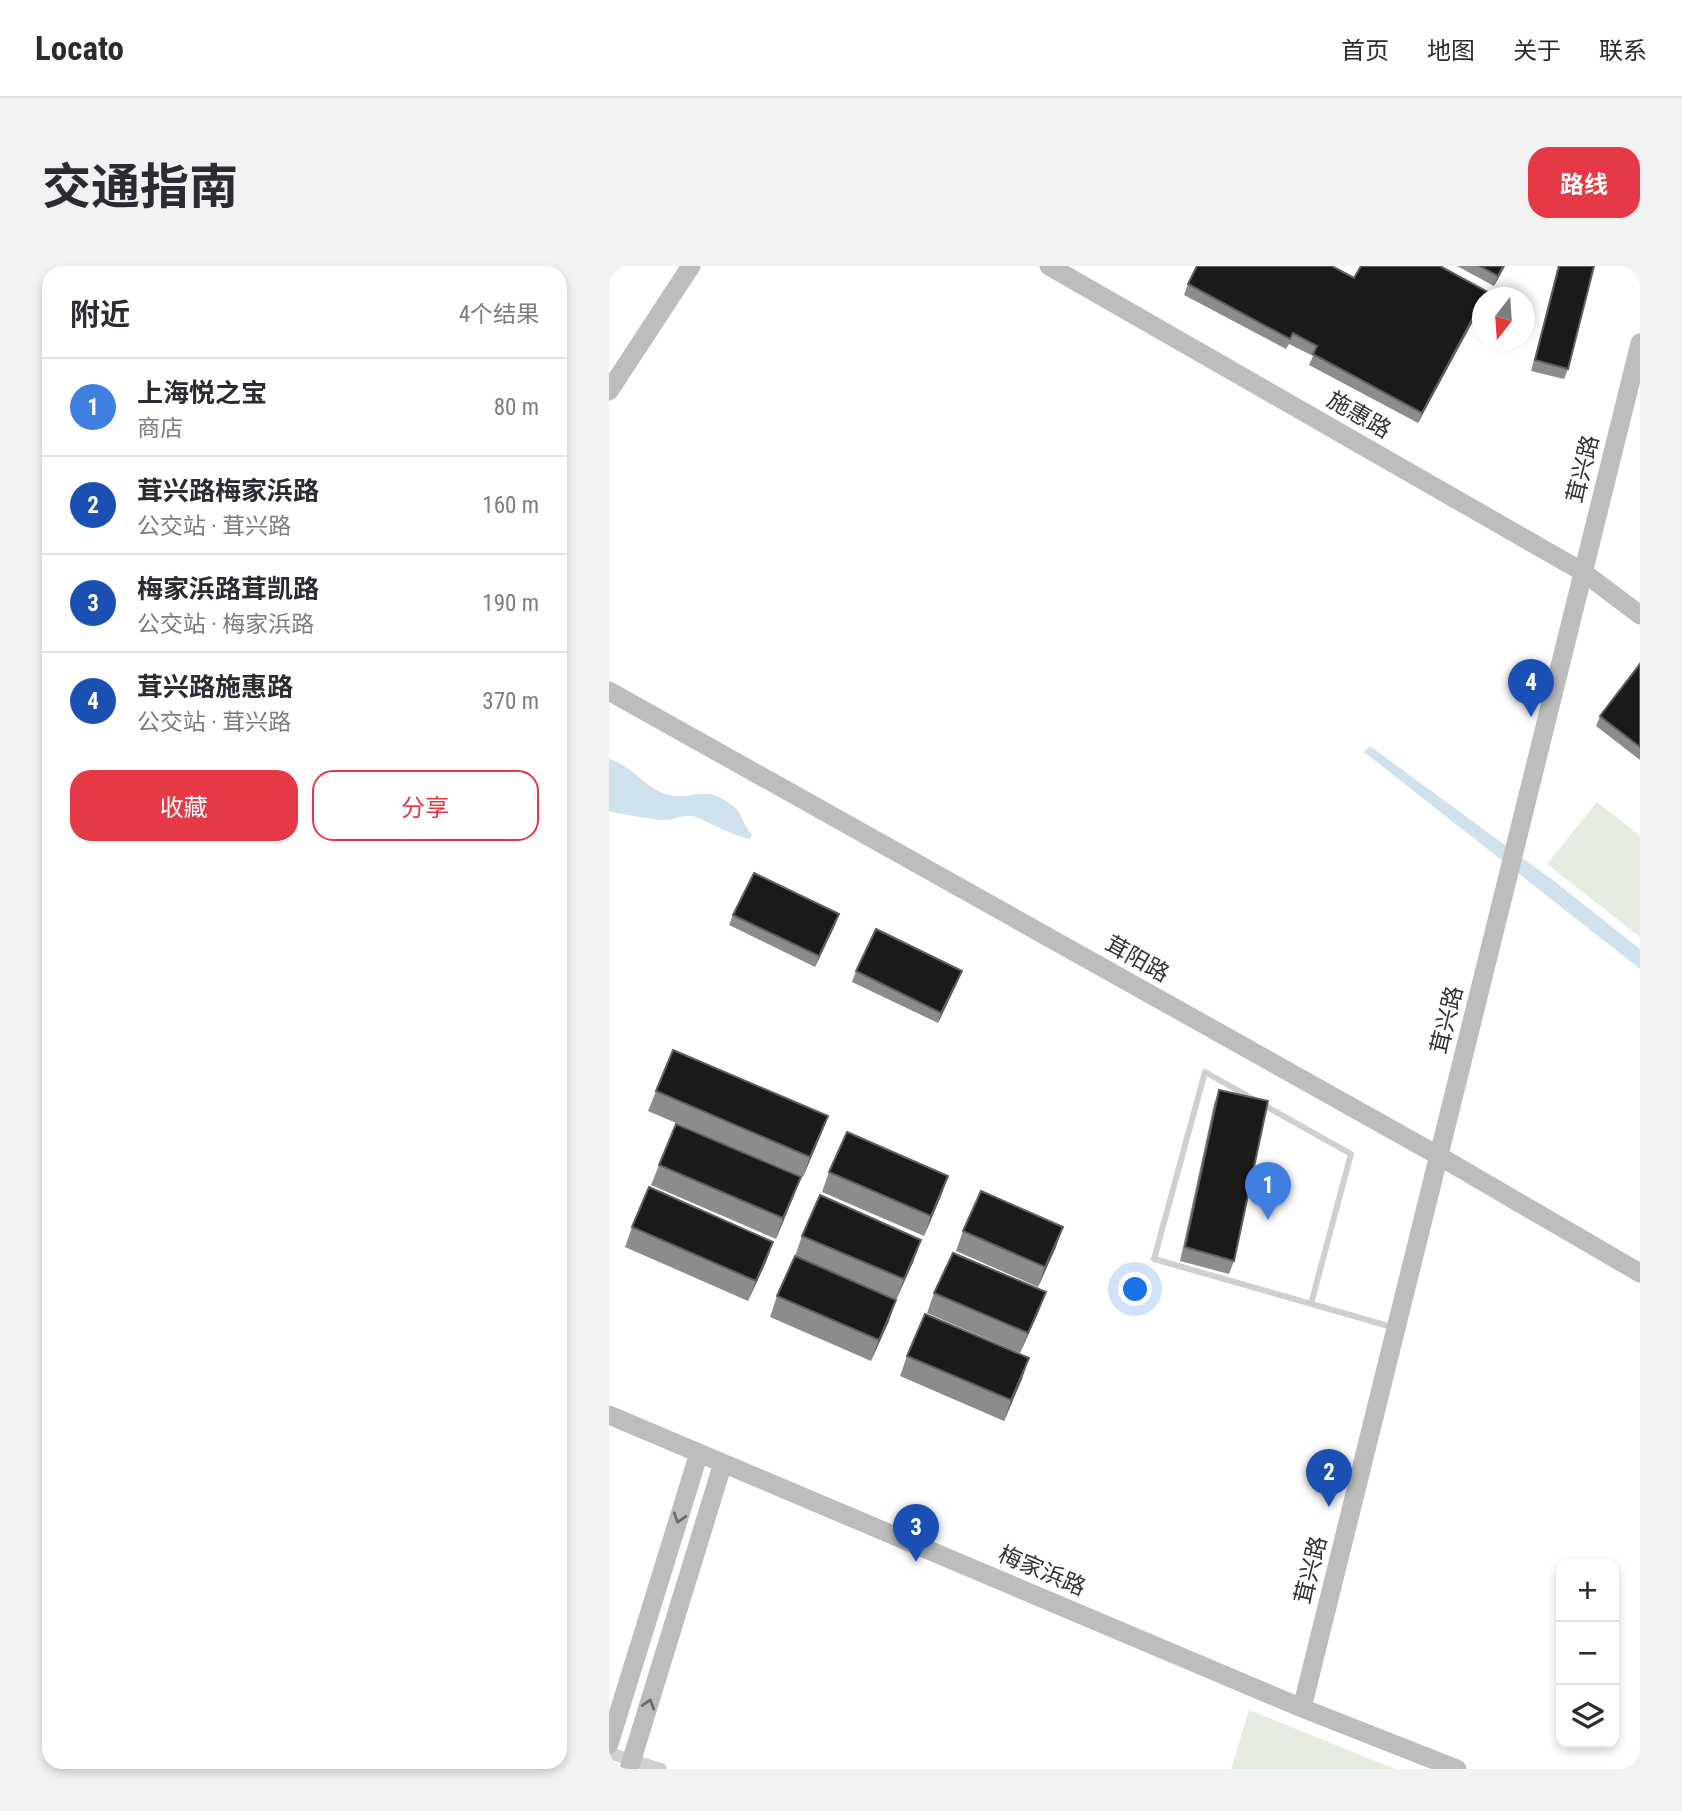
<!DOCTYPE html>
<html lang="zh">
<meta charset="utf-8">
<style>
:root{--surface:#fff;--page:#f2f2f3;--text:#2b2b33;--muted:#7c7c81;--line:#e1e1e2;--accent:#e63946}
body{margin:0;font-family:"Roboto Condensed","Noto Sans SC",sans-serif;background:var(--page);color:var(--text)}
.controls{position:absolute;right:21px;bottom:21px;display:grid;overflow:hidden;border-radius:14px;box-shadow:0 4px 10px #0003}
.controls button{width:63px;height:63px;display:grid;place-items:center;padding:0;border:0;border-bottom:2px solid var(--line);background:var(--surface);color:var(--text);font:35px sans-serif}
.compass{position:absolute;left:863px;top:21px;width:63px;height:63px;border-radius:50%;background:var(--surface);box-shadow:0 4px 10px #0003;rotate:197deg}
.you{position:absolute;left:527px;top:1024px;width:24px;height:24px;margin:-18px;border:5px solid #fff;border-radius:50%;background:#1a73e8;box-shadow:0 0 0 10px #1a73e833}
.badge{display:grid;place-items:center;width:46px;height:46px;border-radius:50%;background:var(--accent);color:#fff;font-size:23px;font-weight:700}
.pin{position:absolute;translate:-50% -58px;filter:drop-shadow(0 2px 4px #0008)}
.pin::after{content:'';position:absolute;top:37px;width:24px;height:21px;background:inherit;clip-path:polygon(0 0,100% 0,50% 100%)}
.list{margin:0;padding:0;list-style:none}
h2{display:flex;justify-content:space-between;align-items:center;height:91px;margin:0;padding:0 28px;font-size:30px}
h2 small{font-size:23px;font-weight:400;color:var(--muted)}
.list li{display:grid;grid-template-columns:46px 1fr auto;gap:21px;align-items:center;box-sizing:border-box;height:98px;padding:0 28px;border-top:2px solid var(--line)}
.list b{display:block;font-size:26px;white-space:nowrap}
.list p{margin:0;font-size:23px;white-space:nowrap;color:var(--muted)}
.list em{font-size:23px;font-style:normal;color:var(--muted)}
.actions{display:flex;gap:14px;padding:21px 28px}
.actions a{flex:1;padding:16px 0;border:2px solid var(--accent);border-radius:21px;text-align:center;font-size:24px;color:var(--accent)}
.actions .main{background:var(--accent);color:#fff}
.icon{flex:none;width:38px;height:38px;fill:none;stroke:currentColor;stroke-width:2;stroke-linecap:round;stroke-linejoin:round}
.map{position:relative;flex:none;width:1031px;height:1503px;overflow:hidden;border-radius:21px}
header{display:flex;align-items:center;gap:42px;box-sizing:border-box;height:98px;padding:0 35px;background:var(--surface);border-bottom:2px solid var(--line)}
header strong{font-size:33px}
nav{display:flex;gap:38px;margin-inline-start:auto;font-size:24px}
.intro{display:flex;align-items:center;justify-content:space-between;box-sizing:border-box;height:168px;padding:0 42px}
h1{margin:0;font-size:49px}
.button{padding:18px 32px;border-radius:21px;background:var(--accent);color:#fff;font-size:24px;font-weight:700}
main{display:flex;gap:42px;padding:0 42px}
aside{flex:1;background:var(--surface);border-radius:21px;box-shadow:0 4px 10px #0003}
.map>svg:first-child{display:block}
</style>
<header>
<strong>Locato</strong>
<nav><a>首页</a><a>地图</a><a>关于</a><a>联系</a></nav>
</header>
<div class="intro"><h1>交通指南</h1><a class="button">路线</a></div>
<main>
<aside>
<h2>附近<small>4个结果</small></h2>
<ul class="list">
<li><span class="badge" style="background:#3f7fe0">1</span><div><b>上海悦之宝</b><p>商店</p></div><em>80 m</em></li>
<li><span class="badge" style="background:#1a4fb4">2</span><div><b>茸兴路梅家浜路</b><p>公交站 · 茸兴路</p></div><em>160 m</em></li>
<li><span class="badge" style="background:#1a4fb4">3</span><div><b>梅家浜路茸凯路</b><p>公交站 · 梅家浜路</p></div><em>190 m</em></li>
<li><span class="badge" style="background:#1a4fb4">4</span><div><b>茸兴路施惠路</b><p>公交站 · 茸兴路</p></div><em>370 m</em></li>
</ul>
<div class="actions"><a class="main">收藏</a><a>分享</a></div>
</aside>
<div class="map">
<svg width="1031" height="1503" viewBox="0 0 1031 1503">
<rect width="100%" height="100%" fill="#fff"/>
<path fill="#e6ecdf" d="M988,536L1031,570V671L938,598Z
M640,1444L786,1503H622Z"/>
<path fill="#cfe2ee" d="M761,480L945,615L1031,683V703L755,486Z
M0,493C18,497 33,517 51,526C73,535 82,526 100,528C109,529 124,538 129,545C134,553 137,562 143,569L141,573C135,574 96,555 87,551C76,547 65,555 54,554C36,553 18,548 0,546Z"/>
<g fill="none" stroke-linecap="round" stroke-linejoin="round">
<path stroke="#d0d0d0" stroke-width="6" d="M702,1038L742,888L596,806L545,993L783,1061"/>
<path stroke="#d0d0d0" stroke-width="12" d="M0,1487L52,1503"/>
<path stroke="#bdbdbd" stroke-width="19" d="M440,0L974,306L1031,349
M0,125L82,0
M0,425L830,890L1031,1007
M0,1149L693,1442L848,1503
M693,1442L1031,77
M0,1478L90,1187
M20,1503L114,1197"/>
</g>
<path fill="#8c8c8c" d="M848,0H896L885,20Z
M949,0H985L959,103L955,113L922,105Z
M745,12L879,26L877,32H873L809,157L700,99L704,90L680,78L677,83L575,29L579,18Z
M1031,398V494L987,460L991,450Z
M124,649L226,659L206,701L120,659Z
M247,705L349,715L329,757L243,716Z
M610,824L625,995L620,1008L571,995L605,838Z
M47,825L219,850L194,911L39,845Z
M50,899L192,911L167,973L42,919Z
M220,906L339,910L332,930L315,970L213,926Z
M23,961L164,976L157,996L139,1035L16,981Z
M354,965L447,981L429,1021L347,985Z
M193,970L305,994L287,1034L186,990Z
M437,1026L429,1047L411,1087L318,1047L325,1027Z
M168,1030L280,1055L262,1095L161,1051Z
M298,1090L413,1113L395,1155L291,1110Z"/>
<path fill="#5f5f5f" d="M894,0H896L885,20L889,10Z
M873,35V39L809,157L813,147Z
M230,648L226,659L206,701L210,690Z
M353,705L349,715L329,757L332,747Z
M219,850L211,871L194,911L201,891Z
M339,910L332,930L315,970L322,950Z
M192,911L184,932L167,973L174,952Z
M454,961L447,981L429,1021L436,1001Z
M312,974L305,994L287,1034L295,1013Z
M164,976L157,996L139,1035L147,1015Z
M437,1026L429,1047L411,1087L419,1067Z
M287,1034L280,1055L262,1095L270,1074Z
M420,1092L413,1113L395,1155L402,1134Z"/>
<path fill="#1a1a1a" stroke="#5f5f5f" stroke-width="2" d="M588,0H723L745,12L752,0H831L879,26L875,32H873V35L813,147L704,88L708,80L684,67L681,73L579,18Z
M871,0H894L889,10Z
M950,0H985L959,103L926,94Z
M1031,398V481L991,450Z
M145,607L230,648L210,690L124,649Z
M267,663L353,705L332,747L247,705Z
M64,784L219,850L201,891L47,825Z
M610,824L659,835L625,995L576,981Z
M67,858L192,911L174,952L50,899Z
M238,866L339,910L322,950L220,906Z
M40,921L164,976L147,1015L23,961Z
M372,925L454,961L436,1001L354,965Z
M211,929L312,974L295,1013L193,970Z
M344,987L437,1026L419,1067L325,1027Z
M186,990L287,1034L270,1074L168,1030Z
M316,1048L420,1092L402,1134L298,1090Z"/>
<defs><path id="oneway-chevron" d="M-2-3.5L2.5 0L-2 3.5" fill="none" stroke-width="1.6" stroke-linecap="round" stroke-linejoin="round" transform="scale(1.75)"/></defs>
<g stroke="#6a6a6a">
<use href="#oneway-chevron" transform="translate(70 1252) rotate(107)"/>
<use href="#oneway-chevron" transform="translate(40 1438) rotate(-73)"/>
</g>
<g text-anchor="middle" dominant-baseline="central" stroke-width="7" stroke-linejoin="round" paint-order="stroke">
<g font-size="23" fill="#333" stroke="#fff">
<text transform="translate(750 149) rotate(30)">施惠路</text>
<text transform="translate(974 203) rotate(-76)">茸兴路</text>
<text transform="translate(528 693) rotate(29)">茸阳路</text>
<text transform="translate(838 754) rotate(-76)">茸兴路</text>
<text transform="translate(702 1304) rotate(-76)">茸兴路</text>
<text transform="translate(433 1305) rotate(23)">梅家浜路</text>
</g>
</g>
</svg>
<div class="controls">
<button>+</button>
<button>−</button>
<button><svg class="icon" aria-label="layers" viewBox="0 0 24 24"><path d="M12 4l9 5-9 5-9-5zM3 14l9 5 9-5"/></svg></button>
</div>
<svg class="compass" viewBox="-18 -18 36 36"><path d="M0-13l5 13h-10z" fill="#e53935"/><path d="M0 13l5-13h-10z" fill="#7c7c81"/></svg>
<div class="you"></div>
<div class="pin badge" style="left:659px;top:954px;background:#3f7fe0">1</div>
<div class="pin badge" style="left:720px;top:1241px;background:#1a4fb4">2</div>
<div class="pin badge" style="left:307px;top:1296px;background:#1a4fb4">3</div>
<div class="pin badge" style="left:922px;top:451px;background:#1a4fb4">4</div>
</div>
</main>
